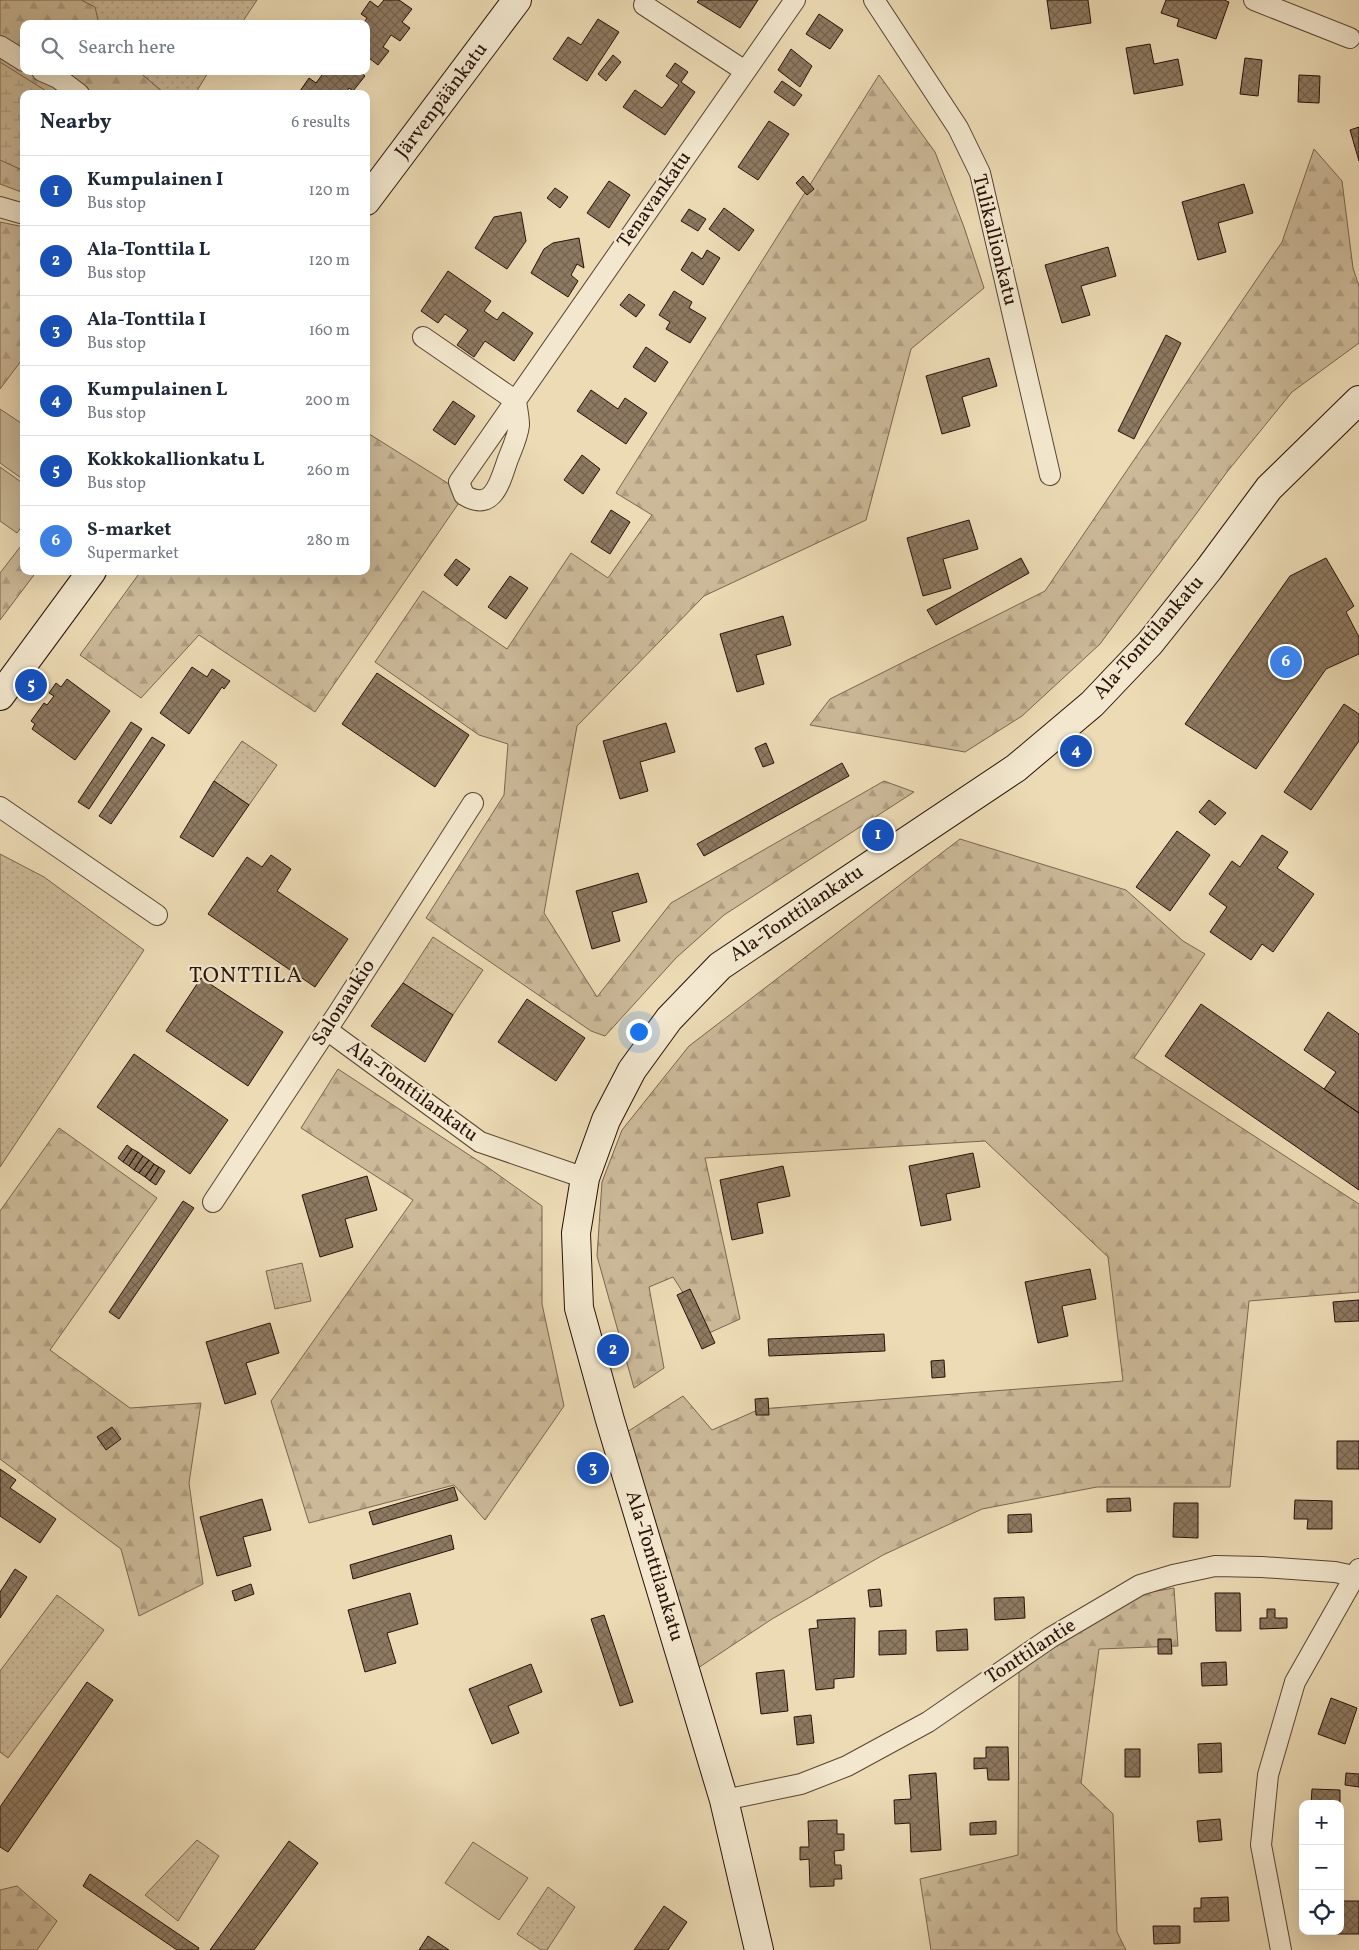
<!DOCTYPE html>
<meta charset="utf-8">
<style>
:root{--surface:#fff;--page:#f6f6f7;--text:#1f2937;--muted:#747a83;--line:#e0e1e3;--accent:#8f2418}
body{margin:0;font-family:Vollkorn,serif;background:var(--page);color:var(--text)}
.controls{position:absolute;right:15px;bottom:15px;display:grid;overflow:hidden;border-radius:10px;box-shadow:0 5px 20px #0002}
.controls button{width:45px;height:45px;display:grid;place-items:center;padding:0;border:0;border-bottom:1px solid var(--line);background:var(--surface);color:var(--text);font:25px sans-serif}
.you{position:absolute;left:638px;top:1031px;width:18px;height:18px;margin:-12px;border:4px solid #fff;border-radius:50%;background:#1a73e8;box-shadow:0 0 0 8px #1a73e833}
.badge{display:grid;place-items:center;width:32px;height:32px;border-radius:50%;background:var(--accent);color:#fff;font-size:16px;font-weight:700}
.pin{position:absolute;translate:-50% -50%;border:2px solid #fff;box-shadow:0 1px 5px #0006}
.list{margin:0;padding:0;list-style:none}
h2{display:flex;justify-content:space-between;align-items:center;height:65px;margin:0;padding:0 20px;font-size:21px}
h2 small{font-size:16px;font-weight:400;color:var(--muted)}
.list li{display:grid;grid-template-columns:32px 1fr auto;gap:15px;align-items:center;box-sizing:border-box;height:70px;padding:0 20px;border-top:1px solid var(--line)}
.list b{display:block;font-size:19px;white-space:nowrap}
.list p{margin:0;font-size:16px;white-space:nowrap;color:var(--muted)}
.list em{font-size:16px;font-style:normal;color:var(--muted)}
.icon{flex:none;width:28px;height:28px;fill:none;stroke:currentColor;stroke-width:2;stroke-linecap:round;stroke-linejoin:round}
.map{position:relative;flex:none;width:1359px;height:1950px;overflow:hidden}
.search{position:absolute;background:var(--surface);box-shadow:0 5px 20px #0002;left:20px;top:20px;width:350px;height:55px;display:flex;align-items:center;gap:12px;box-sizing:border-box;padding:0 18px;border-radius:10px;color:var(--muted);font-size:19px}
.panel{position:absolute;background:var(--surface);box-shadow:0 5px 20px #0002;left:20px;top:90px;width:350px;height:485px;border-radius:10px}
.map>svg:first-child{display:block}
</style>
<div class="map">
<svg width="1359" height="1950" viewBox="0 0 1359 1950">
<defs>
<pattern id="green-dots" width="8" height="8" patternUnits="userSpaceOnUse" patternTransform="scale(1.25)"><rect width="8" height="8" fill="#cbb998"/><path d="M2 2h.1M6 6h.1" fill="none" stroke="#ae9e82" stroke-width="1.8" stroke-linecap="round"/></pattern>
<pattern id="forest-firs" width="22" height="20" patternUnits="userSpaceOnUse" patternTransform="scale(1.25)"><rect width="22" height="20" fill="#cbb998"/><path d="M5 1l3.5 6h-7zM16 11l3.5 6h-7z" fill="#ae9e82"/></pattern>
<pattern id="wetland-marsh" width="20" height="14" patternUnits="userSpaceOnUse" patternTransform="scale(1.25)"><rect width="20" height="14" fill="#cbb998"/><path d="M1 5h8M5 5V1M11 12h8M15 12V8" fill="none" stroke="#ae9e82"/></pattern>
<pattern id="building-cross-hatch" width="8" height="8" patternUnits="userSpaceOnUse" patternTransform="scale(1.25)"><rect width="8" height="8" fill="#8e7a62"/><path d="M0 0l8 8M0 8l8-8" fill="none" stroke="#74634f"/></pattern>
</defs>
<rect width="100%" height="100%" fill="#ecdbb5"/>
<filter id="stains"><feTurbulence type="fractalNoise" baseFrequency=".004" numOctaves="4"/><feColorMatrix values="0 0 0 0 .2 0 0 0 0 .09 0 0 0 0 .02 0 0 0 .5 -.17"/></filter>
<radialGradient id="worn" r=".72"><stop offset=".6" stop-color="#630" stop-opacity="0"/><stop offset="1" stop-color="#630" stop-opacity=".3"/></radialGradient>
<path fill="url(#green-dots)" stroke="#7a6550" d="M81,0H257L241,24H99L94,7Z
M138,71H209L195,94H165Z
M242,741L277,765L249,805L214,781Z
M0,854L44,877L144,950L0,1167Z
M433,937L483,970L453,1015L403,983Z
M302,1263L311,1301L275,1309L266,1271Z
M57,1595L104,1630L8,1758L0,1752V1671Z
M197,1840L219,1856L178,1921L145,1895Z
M548,1887L575,1907L547,1950H541L517,1934Z"/>
<path fill="url(#forest-firs)" stroke="#7a6550" d="M0,0H81L95,7L99,24H24V71H138L165,94H24V193L0,184Z
M879,75L935,152L964,227L984,288L911,349L866,520L704,596L577,726L544,913L597,997L671,903L884,781L914,792L724,915L676,958L605,1036L591,1031L426,918L504,795L508,744L479,735L375,662L423,591L507,649L571,553L608,578L652,515L616,493Z
M1314,149L1342,181L1353,268L1359,286V343L1292,392L1227,472L1100,644L1022,716L965,752L810,725L830,699L1045,591L1282,242Z
M0,222L24,227V357L0,389Z
M366,432L465,494L315,712L199,635L141,698L80,655L141,571H366Z
M24,542V571H37L0,620V573Z
M960,839L1126,890L1183,941L1205,954L1134,1058L1359,1204V1292L1249,1301L1230,1487H1097L982,1509L883,1555L772,1619L698,1668L627,1432L683,1396L712,1430L760,1409L1123,1381L1108,1257L985,1141L705,1158L740,1319L709,1333L673,1277L649,1287L664,1368L634,1388L597,1256L602,1182L622,1130L689,1046Z
M338,1069L486,1166L542,1206V1304L564,1406L485,1520L454,1485L309,1523L271,1401L413,1200L301,1128Z
M59,1128L157,1198L50,1350L130,1408L201,1403L189,1483L203,1584L139,1616L121,1549L0,1459V1211Z
M1174,1588L1178,1646L1099,1649L1081,1783L1113,1814L1117,1932L1126,1950H931L920,1879L1018,1855L1019,1670L1091,1623L1145,1593Z
M17,1886L57,1921L37,1950H0V1890Z"/>
<path fill="url(#wetland-marsh)" stroke="#7a6550" d="M0,62L51,94H24V171L0,160Z"/>
<path fill="#cbb998" stroke="#7a6550" d="M0,409L24,425V480L0,463Z
M0,467L24,484V523L17,533L0,521Z
M473,1842L528,1878L499,1920L445,1883Z"/>
<path fill="url(#building-cross-hatch)" stroke="#281108" d="M384,0H399L412,9L402,22L410,28L400,41L391,35L383,47L389,51L378,65L369,58L366,62V24H363L367,18L361,14L370,1L378,7Z
M699,0H758L740,28L697,2Z
M1047,0H1088L1091,23L1051,29Z
M1166,0H1224L1229,2L1216,39L1177,26L1179,19L1161,13Z
M819,14L843,30L830,49L806,34Z
M598,19L619,32L587,81L553,59L568,37L581,45Z
M1150,44L1154,64L1178,59L1183,85L1134,94L1126,48Z
M791,49L812,66L800,87L778,70Z
M613,55L621,62L606,81L598,74Z
M1245,58L1262,60L1258,96L1240,94Z
M675,63L688,72L681,82L695,92L665,135L623,107L635,90L662,108L679,85L666,76Z
M325,71H359L365,76L353,91L349,88L345,94H304L300,91L309,78L316,83Z
M1299,75L1320,76L1319,103L1298,102Z
M782,81L802,95L794,106L774,92Z
M769,121L789,134L758,180L738,167Z
M1359,127V161L1350,130Z
M803,176L814,189L807,195L796,183Z
M609,181L630,195L609,228L587,213Z
M1244,184L1253,213L1218,223L1226,252L1198,260L1182,202Z
M555,188L568,197L560,208L547,198Z
M724,208L754,230L739,251L709,229Z
M689,209L706,219L698,231L681,221Z
M521,212L526,241L507,269L475,248L494,217Z
M579,238L584,268L577,264L571,275L578,281L568,297L531,273L544,249L553,243Z
M1108,247L1116,276L1081,286L1090,315L1062,323L1045,265Z
M707,250L720,258L703,285L681,270L692,252L702,259Z
M448,271L491,301L484,311L497,320L503,312L533,333L514,361L485,341L474,357L457,345L468,330L445,314L438,323L421,311Z
M674,291L692,302L689,308L706,318L690,343L666,329L670,322L659,315Z
M629,294L645,305L636,317L620,305Z
M1166,335L1181,343L1134,439L1118,431Z
M646,347L668,362L655,382L633,367Z
M989,358L997,386L962,397L970,426L942,434L926,376Z
M591,390L618,409L625,398L647,413L626,444L577,411Z
M453,401L475,416L455,445L433,430Z
M582,455L600,469L583,494L564,480Z
M611,510L630,522L610,554L591,542Z
M969,520L978,549L943,559L951,588L923,596L907,538Z
M1021,558L1029,573L936,625L927,610Z
M1326,558L1354,606L1346,612L1359,637V654L1326,669L1256,769L1185,724L1290,576Z
M456,559L470,569L457,586L444,575Z
M510,576L528,588L506,619L488,607Z
M783,616L791,645L756,655L764,684L737,692L720,634Z
M192,667L207,677L212,669L230,681L224,689L222,687L189,734L160,713Z
M377,673L469,735L435,787L342,724Z
M67,679L110,711L75,760L32,729L35,724L31,721L44,703L47,705L54,696L49,693L56,683L61,687Z
M1344,704L1359,714V741L1311,810L1284,792Z
M131,722L142,729L89,809L78,802Z
M666,723L675,752L640,762L648,791L620,799L603,741Z
M152,737L165,745L111,824L99,816Z
M766,743L774,763L763,767L755,748Z
M842,763L849,776L704,856L697,844Z
M214,781L249,805L213,857L180,837Z
M1209,800L1226,813L1215,825L1199,812Z
M1177,831L1210,855L1170,911L1136,887Z
M1262,835L1288,852L1277,868L1314,894L1273,952L1262,944L1251,960L1210,932L1227,907L1209,894L1232,861L1240,867Z
M271,855L291,869L277,891L348,939L315,987L208,914L247,857L262,867Z
M638,873L647,902L612,912L620,941L592,949L576,891Z
M201,978L283,1032L248,1086L166,1031Z
M403,983L453,1015L425,1062L371,1026Z
M527,999L585,1038L556,1081L498,1042Z
M1201,1004L1359,1113V1190L1165,1056Z
M1328,1012L1359,1034V1113L1324,1089L1336,1072L1304,1050Z
M134,1054L228,1120L190,1174L97,1107Z
M127,1145L132,1149L123,1162L118,1158Z
M132,1149L138,1152L129,1166L123,1162Z
M138,1152L143,1156L134,1170L129,1166Z
M973,1153L980,1187L946,1194L951,1220L921,1226L909,1166Z
M143,1156L149,1160L139,1173L134,1170Z
M149,1160L154,1164L145,1177L139,1173Z
M154,1164L159,1167L150,1181L145,1177Z
M783,1166L790,1196L757,1203L763,1233L732,1240L720,1180Z
M159,1167L165,1171L156,1185L150,1181Z
M367,1176L377,1210L345,1219L353,1247L320,1257L302,1195Z
M183,1201L194,1208L119,1319L109,1312Z
M1090,1269L1096,1299L1062,1306L1068,1336L1038,1343L1025,1282Z
M690,1289L715,1343L702,1349L677,1295Z
M1359,1300V1321L1335,1322L1333,1302Z
M270,1323L279,1353L246,1363L256,1394L225,1404L206,1342Z
M884,1334L885,1351L769,1356L768,1339Z
M944,1360L945,1377L932,1378L931,1361Z
M768,1398L769,1415H756L755,1399Z
M112,1427L121,1439L106,1450L97,1437Z
M1337,1441H1359V1469H1337Z
M0,1469L16,1480L10,1488L56,1519L40,1543L0,1516Z
M454,1487L458,1500L373,1525L369,1512Z
M1130,1498L1131,1511L1107,1512V1499Z
M262,1499L271,1530L243,1537L251,1566L217,1576L200,1517Z
M1295,1500L1332,1501V1529H1307L1308,1519H1294Z
M1174,1503H1198V1538L1173,1537Z
M1031,1514L1032,1532L1008,1533V1515Z
M451,1535L454,1549L353,1579L350,1565Z
M15,1569L27,1577L0,1618V1592Z
M251,1584L254,1594L235,1601L232,1591Z
M880,1589L882,1606L870,1607L868,1590Z
M410,1593L418,1624L387,1633L396,1663L365,1672L348,1610Z
M1215,1593H1240L1241,1631H1216Z
M1024,1597L1025,1618L995,1620L994,1598Z
M1267,1609H1275V1618H1287V1628L1260,1629V1618H1267Z
M604,1615L633,1702L620,1706L591,1619Z
M855,1618L854,1677L834,1679V1688L816,1690L809,1629L818,1628L817,1620Z
M967,1629L968,1650L937,1651L936,1631Z
M906,1630V1654L879,1655V1631Z
M1158,1639H1171L1172,1654H1158Z
M1226,1662L1227,1685L1202,1686L1201,1663Z
M531,1664L542,1692L508,1706L519,1733L492,1744L469,1689Z
M784,1670L788,1711L761,1714L756,1673Z
M87,1682L113,1700L8,1852L0,1847V1807Z
M1331,1698L1357,1708L1345,1744L1318,1734Z
M811,1715L814,1743L797,1745L794,1717Z
M1221,1743L1222,1772L1199,1773L1198,1744Z
M986,1747H1008L1009,1780H988L987,1768L974,1769V1758H986Z
M1125,1749H1140V1777H1125Z
M936,1773L941,1850L911,1852L910,1823L895,1824L894,1800L911,1799L909,1775Z
M1346,1773L1359,1774V1787L1345,1785Z
M1312,1789L1340,1790V1804H1311Z
M1220,1819L1222,1840L1199,1842L1197,1821Z
M837,1820V1834H844V1850L834,1851L835,1865H841L842,1879H834V1886L810,1887L809,1859L800,1860V1847H809L808,1821Z
M996,1821V1834L970,1835V1823Z
M289,1841L318,1863L254,1950H210Z
M90,1874L199,1948L198,1950H177L83,1886Z
M1228,1897L1229,1921L1194,1922V1908H1201V1898Z
M1340,1901H1359V1934H1335V1931H1340Z
M664,1906L687,1922L668,1950H634Z
M1153,1926H1180V1943L1154,1944Z
M428,1936L449,1950H419Z"/>
<g fill="none" stroke-linecap="round" stroke-linejoin="round">
<defs>
<path id="street" d="M874,0L958,128L980,173L1050,475
M1254,0L1350,38
M644,5L745,71
M0,46L24,61
M42,71L58,78L79,94
M0,207L24,214
M423,337L516,401C517,409 519,417 519,425C518,436 512,449 508,459C500,481 494,513 464,495L459,482L795,0
M0,807L157,915
M327,1030L480,1142L585,1178
M213,1202L338,1013L473,803
M724,1800L801,1784L847,1766L928,1722L1050,1638L1140,1585L1173,1575L1215,1566L1262,1567L1335,1572L1354,1576
M1281,1950L1261,1845L1268,1775L1295,1682L1359,1569"/>
<path id="secondary" d="M366,201L517,0
M0,696L92,571
M759,1950L724,1800L610,1420L579,1308L576,1233L585,1178L606,1120L632,1070L669,1019L720,966L1016,768L1092,704L1150,643L1209,569L1269,488L1359,400"/>
</defs>
<use href="#street" stroke="#594433" stroke-width="22"/>
<use href="#secondary" stroke="#281108" stroke-width="30"/>
<use href="#street" stroke="#f3e8cf" stroke-width="20"/>
<use href="#secondary" stroke="#f3e8cf" stroke-width="28"/>
</g>
<g text-anchor="middle" dominant-baseline="central" stroke-width="4.5" stroke-linejoin="round" paint-order="stroke">
<g font-size="20" fill="#281108" stroke="#f3e8cf">
<text transform="translate(442 101) rotate(-53)">Järvenpäänkatu</text>
<text transform="translate(655 200) rotate(-55)">Tenavankatu</text>
<text transform="translate(994 240) rotate(76)">Tulikallionkatu</text>
<text transform="translate(1149 638) rotate(-49)">Ala-Tonttilankatu</text>
<text transform="translate(797 914) rotate(-34)">Ala-Tonttilankatu</text>
<text transform="translate(344 1003) rotate(-57)">Salonaukio</text>
<text transform="translate(412 1092) rotate(36)">Ala-Tonttilankatu</text>
<text transform="translate(654 1566) rotate(73)">Ala-Tonttilankatu</text>
<text transform="translate(1031 1652) rotate(-33)">Tonttilantie</text>
</g>
<g font-size="22" letter-spacing="1" fill="#281108" stroke="#f3e8cf">
<text x="246" y="976">TONTTILA</text>
</g>
</g>
<rect width="100%" height="100%" filter="url(#stains)"/>
<rect width="100%" height="100%" fill="url(#worn)"/>
</svg>
<div class="controls">
<button>+</button>
<button>−</button>
<button><svg class="icon" aria-label="locate" viewBox="0 0 24 24"><circle cx="12" cy="12" r="6"/><path d="M12 2v4M12 18v4M2 12h4M18 12h4"/></svg></button>
</div>
<div class="you"></div>
<div class="pin badge" style="left:878px;top:835px;background:#1a4fb4">1</div>
<div class="pin badge" style="left:613px;top:1350px;background:#1a4fb4">2</div>
<div class="pin badge" style="left:593px;top:1468px;background:#1a4fb4">3</div>
<div class="pin badge" style="left:1076px;top:751px;background:#1a4fb4">4</div>
<div class="pin badge" style="left:31px;top:685px;background:#1a4fb4">5</div>
<div class="pin badge" style="left:1286px;top:662px;background:#3f7fe0">6</div>
<div class="search"><svg class="icon" aria-label="search" viewBox="0 0 24 24"><circle cx="10" cy="10" r="6"/><path d="M15 15l6 6"/></svg>Search here</div>
<section class="panel">
<h2>Nearby<small>6 results</small></h2>
<ul class="list">
<li><span class="badge" style="background:#1a4fb4">1</span><div><b>Kumpulainen I</b><p>Bus stop</p></div><em>120 m</em></li>
<li><span class="badge" style="background:#1a4fb4">2</span><div><b>Ala-Tonttila L</b><p>Bus stop</p></div><em>120 m</em></li>
<li><span class="badge" style="background:#1a4fb4">3</span><div><b>Ala-Tonttila I</b><p>Bus stop</p></div><em>160 m</em></li>
<li><span class="badge" style="background:#1a4fb4">4</span><div><b>Kumpulainen L</b><p>Bus stop</p></div><em>200 m</em></li>
<li><span class="badge" style="background:#1a4fb4">5</span><div><b>Kokkokallionkatu L</b><p>Bus stop</p></div><em>260 m</em></li>
<li><span class="badge" style="background:#3f7fe0">6</span><div><b>S-market</b><p>Supermarket</p></div><em>280 m</em></li>
</ul>
</section>
</div>
